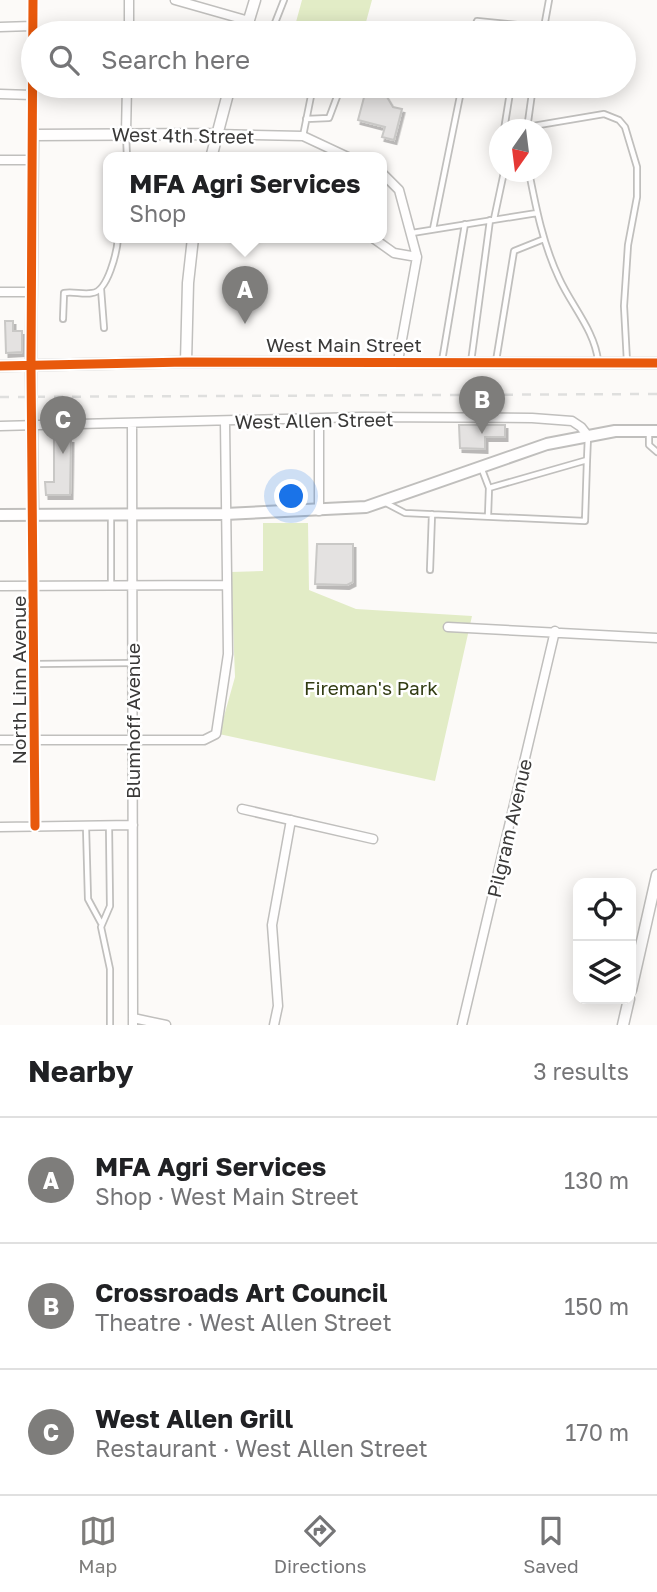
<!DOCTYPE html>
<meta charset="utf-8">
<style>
:root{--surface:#fff;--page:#f2f2f2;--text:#202124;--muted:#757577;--line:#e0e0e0;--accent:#7e7d7b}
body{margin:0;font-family:"Golos Text",sans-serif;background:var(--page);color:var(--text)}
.controls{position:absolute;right:21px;bottom:21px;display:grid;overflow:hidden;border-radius:14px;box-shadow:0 4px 18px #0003}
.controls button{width:63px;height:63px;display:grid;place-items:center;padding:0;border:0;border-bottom:2px solid var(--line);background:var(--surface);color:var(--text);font:35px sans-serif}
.compass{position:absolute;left:489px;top:119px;width:63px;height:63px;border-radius:50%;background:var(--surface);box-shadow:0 4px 18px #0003;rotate:194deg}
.you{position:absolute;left:292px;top:497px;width:24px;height:24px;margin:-18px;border:5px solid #fff;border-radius:50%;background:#1a73e8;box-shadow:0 0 0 10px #1a73e833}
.badge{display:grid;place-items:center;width:46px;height:46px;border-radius:50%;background:var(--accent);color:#fff;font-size:23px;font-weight:700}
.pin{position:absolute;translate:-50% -58px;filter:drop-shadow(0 2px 4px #0008)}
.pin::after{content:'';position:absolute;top:37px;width:24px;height:21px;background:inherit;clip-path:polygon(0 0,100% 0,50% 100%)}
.popup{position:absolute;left:103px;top:152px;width:284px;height:91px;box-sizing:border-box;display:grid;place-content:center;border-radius:14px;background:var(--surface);filter:drop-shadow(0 2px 5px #0005);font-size:23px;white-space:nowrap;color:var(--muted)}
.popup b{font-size:26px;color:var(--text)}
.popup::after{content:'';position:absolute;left:50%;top:100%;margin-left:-14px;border:14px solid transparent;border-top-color:var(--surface)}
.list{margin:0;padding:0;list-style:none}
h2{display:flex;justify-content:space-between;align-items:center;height:91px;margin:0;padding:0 28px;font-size:30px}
h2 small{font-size:23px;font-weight:400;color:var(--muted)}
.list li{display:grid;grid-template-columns:46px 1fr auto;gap:21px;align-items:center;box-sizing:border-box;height:126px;padding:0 28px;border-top:2px solid var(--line)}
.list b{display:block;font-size:26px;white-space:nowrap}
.list p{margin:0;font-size:23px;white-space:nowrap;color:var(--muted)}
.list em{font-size:23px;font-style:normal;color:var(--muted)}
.icon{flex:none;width:38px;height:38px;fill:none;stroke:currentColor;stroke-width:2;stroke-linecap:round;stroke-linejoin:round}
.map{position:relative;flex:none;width:657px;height:1025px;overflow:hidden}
.search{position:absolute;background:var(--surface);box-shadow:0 4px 18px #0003;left:21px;right:21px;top:21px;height:77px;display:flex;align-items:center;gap:18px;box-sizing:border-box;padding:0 24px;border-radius:38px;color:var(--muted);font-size:26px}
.sheet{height:469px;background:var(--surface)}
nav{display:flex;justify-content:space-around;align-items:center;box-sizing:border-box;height:98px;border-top:2px solid var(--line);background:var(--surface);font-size:19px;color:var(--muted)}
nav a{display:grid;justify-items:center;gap:4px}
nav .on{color:var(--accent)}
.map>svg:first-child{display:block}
</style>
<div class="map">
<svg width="657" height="1025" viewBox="0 0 657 1025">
<defs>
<filter id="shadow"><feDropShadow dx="2.5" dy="4" stdDeviation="0" flood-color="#0004"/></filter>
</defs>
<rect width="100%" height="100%" fill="#fcfaf8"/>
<path fill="#e2ecc6" d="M302,0H372L363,33H293Z
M263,523H308L309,590L356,609L472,616L435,781L219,734L235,677L231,572L263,571Z"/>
<path fill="#e4e2e1" stroke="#c9c8c6" stroke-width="2" filter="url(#shadow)" d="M367,86H395L384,92L393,107L402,109L394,140L382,137L385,127L358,120Z
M5,321H13V331H22V352L6,353Z
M459,425H505V437H485V449L460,448Z
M54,439H71L70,495H46L45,482H54Z
M317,544H353V582L347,585L315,584Z"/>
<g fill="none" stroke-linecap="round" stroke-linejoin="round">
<defs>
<path id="service" d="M271,33L284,0
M472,33L477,21L517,25L518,33
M543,33L549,0
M306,119L329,118L341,86
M527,127L604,114L619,120L625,127L637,167V197L628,245L624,306L627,362
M527,129L533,86
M504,130L511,86
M126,134L127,158
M303,136L313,86
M529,172C536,208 543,244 559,278C571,305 595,331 598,361
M494,219L504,172
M433,229L462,86
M412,233L537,213
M101,289L104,328
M63,319L64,293C73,291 83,295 92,293C108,292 117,251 118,238
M442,361L465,224
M496,361L514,251L544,239
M471,362L490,220
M649,432V445L657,452
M481,467L489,488L587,460L588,436
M384,502L405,513L585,521L587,460
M111,516V584
M488,516L489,488
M430,570L432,514
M35,664L131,663
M86,827L88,899L101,923
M109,827L110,906L101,927L110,969V1025"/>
<path id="minor" d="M33,0V135
M175,0L249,21
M0,27L32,26
M129,33V0
M0,94L32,95
M126,133L127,86
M215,134L303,136L350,158
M0,160H33
M382,173L399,190L417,257L398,361
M373,238L394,253L417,257
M0,292H31
M319,420V511
M132,425L133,1025
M0,426L360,417L532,418L572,421L581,427L588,436
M33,514L35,826
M0,586L225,585
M448,627L657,638
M0,740H204L216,734L228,654L225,422
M242,809L373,839
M0,827L133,825
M133,1018L166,1025
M274,1025L278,1006L272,925L291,820
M462,1025L555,631"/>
<path id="tertiary" d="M245,33L255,0
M211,158L230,86
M186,362L188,283L193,238
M0,366L186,362L657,363
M33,514L31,366L33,135L215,134
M631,990L657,875
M623,1025L629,999"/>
<path id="secondary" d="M0,515L225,514L366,507L547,444L615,431H657"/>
</defs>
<use href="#service" stroke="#c0bfbd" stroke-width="8"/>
<use href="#minor" stroke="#c0bfbd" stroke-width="11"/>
<use href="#tertiary" stroke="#c0bfbd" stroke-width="13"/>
<use href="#secondary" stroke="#c0bfbd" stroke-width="14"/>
<use href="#service" stroke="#fffefe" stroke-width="4.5"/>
<use href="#minor" stroke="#fffefe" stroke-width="8"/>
<use href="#tertiary" stroke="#fffefe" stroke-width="10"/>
<use href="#secondary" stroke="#fffefe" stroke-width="10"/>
<path stroke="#dfdfde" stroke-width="2.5" stroke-dasharray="9 9" stroke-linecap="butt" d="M0,397L657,394"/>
<defs>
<path id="cycleway" d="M33,0L31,366L35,826
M0,366L186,362L657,363"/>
</defs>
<use href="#cycleway" stroke="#fff" stroke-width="13"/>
<use href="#cycleway" stroke="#e8590c" stroke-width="9"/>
</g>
<g text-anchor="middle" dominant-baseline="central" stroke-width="5" stroke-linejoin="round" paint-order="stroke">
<g font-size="19" fill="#3a3938" stroke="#fff">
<text transform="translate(183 135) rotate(1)">West 4th Street</text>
<text x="344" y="344">West Main Street</text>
<text transform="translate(314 420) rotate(-1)">West Allen Street</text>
<text transform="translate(18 680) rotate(-90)">North Linn Avenue</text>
<text transform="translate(132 721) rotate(-90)">Blumhoff Avenue</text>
<text transform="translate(509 828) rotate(-77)">Pilgram Avenue</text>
</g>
<g font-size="19" fill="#313b12" stroke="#fff">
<text x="371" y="687">Fireman's Park</text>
</g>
</g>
</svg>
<div class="controls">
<button><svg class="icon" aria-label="locate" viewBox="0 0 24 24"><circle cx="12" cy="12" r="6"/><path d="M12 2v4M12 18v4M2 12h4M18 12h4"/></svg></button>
<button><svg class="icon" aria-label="layers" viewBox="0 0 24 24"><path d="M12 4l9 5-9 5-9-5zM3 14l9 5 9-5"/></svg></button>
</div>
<svg class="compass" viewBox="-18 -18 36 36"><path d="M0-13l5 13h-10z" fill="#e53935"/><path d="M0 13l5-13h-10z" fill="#757577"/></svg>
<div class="you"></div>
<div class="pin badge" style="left:245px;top:324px">A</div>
<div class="popup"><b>MFA Agri Services</b>Shop</div>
<div class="pin badge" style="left:482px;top:434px">B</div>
<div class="pin badge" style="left:63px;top:454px">C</div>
<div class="search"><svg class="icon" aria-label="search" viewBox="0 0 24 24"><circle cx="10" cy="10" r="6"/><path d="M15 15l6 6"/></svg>Search here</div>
</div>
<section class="sheet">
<h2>Nearby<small>3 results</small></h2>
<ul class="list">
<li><span class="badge">A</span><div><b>MFA Agri Services</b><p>Shop · West Main Street</p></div><em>130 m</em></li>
<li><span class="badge">B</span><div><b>Crossroads Art Council</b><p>Theatre · West Allen Street</p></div><em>150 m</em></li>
<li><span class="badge">C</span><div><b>West Allen Grill</b><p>Restaurant · West Allen Street</p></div><em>170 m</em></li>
</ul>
</section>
<nav>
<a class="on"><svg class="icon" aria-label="map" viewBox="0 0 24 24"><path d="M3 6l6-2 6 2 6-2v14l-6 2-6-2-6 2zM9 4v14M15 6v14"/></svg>Map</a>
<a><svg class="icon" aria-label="directions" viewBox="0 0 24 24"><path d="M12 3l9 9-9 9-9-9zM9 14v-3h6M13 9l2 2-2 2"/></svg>Directions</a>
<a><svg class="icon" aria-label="saved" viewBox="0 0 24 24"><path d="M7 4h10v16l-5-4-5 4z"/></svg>Saved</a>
</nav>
